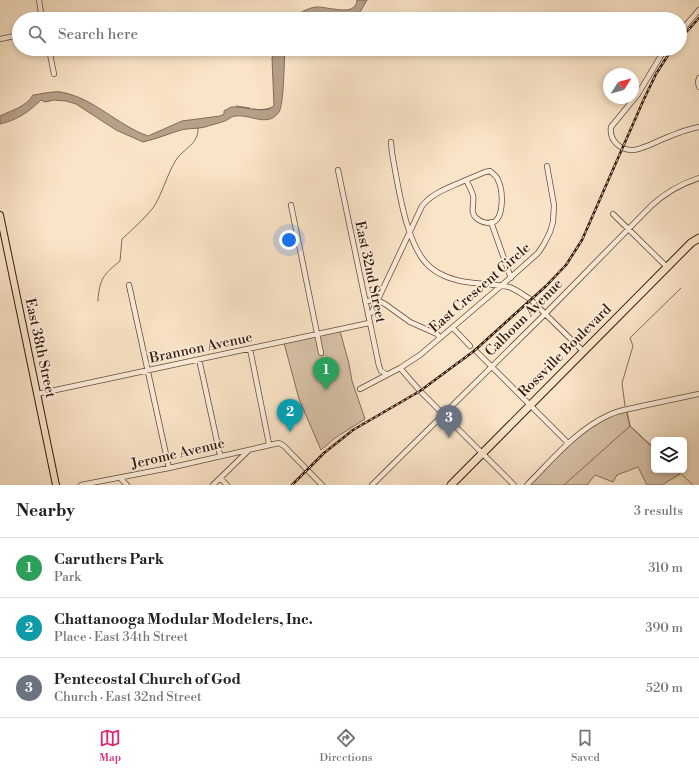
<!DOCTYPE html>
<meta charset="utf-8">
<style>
:root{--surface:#fff;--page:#f6f6f6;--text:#222;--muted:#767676;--line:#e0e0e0;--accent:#db2777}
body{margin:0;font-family:"Libre Bodoni",serif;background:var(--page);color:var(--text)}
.controls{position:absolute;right:12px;bottom:12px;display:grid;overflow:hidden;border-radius:6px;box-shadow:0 2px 6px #0003}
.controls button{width:36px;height:36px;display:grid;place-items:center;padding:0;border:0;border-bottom:1px solid var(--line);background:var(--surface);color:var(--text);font:20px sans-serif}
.compass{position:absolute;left:603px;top:68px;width:36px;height:36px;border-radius:50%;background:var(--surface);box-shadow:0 2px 6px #0003;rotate:54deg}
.you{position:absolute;left:289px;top:240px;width:14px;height:14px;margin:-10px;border:3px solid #fff;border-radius:50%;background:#1a73e8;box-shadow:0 0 0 6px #1a73e833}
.badge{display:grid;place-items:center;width:26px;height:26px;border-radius:50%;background:var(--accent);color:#fff;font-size:13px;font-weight:700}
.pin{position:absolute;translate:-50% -33px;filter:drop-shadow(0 1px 2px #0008)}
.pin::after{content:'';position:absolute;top:21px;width:14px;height:12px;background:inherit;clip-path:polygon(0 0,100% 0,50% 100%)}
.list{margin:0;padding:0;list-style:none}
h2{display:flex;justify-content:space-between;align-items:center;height:52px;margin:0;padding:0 16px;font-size:17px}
h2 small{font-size:13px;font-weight:400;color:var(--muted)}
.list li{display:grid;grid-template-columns:26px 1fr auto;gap:12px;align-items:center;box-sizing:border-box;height:60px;padding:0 16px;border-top:1px solid var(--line)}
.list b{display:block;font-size:15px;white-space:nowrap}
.list p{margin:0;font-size:13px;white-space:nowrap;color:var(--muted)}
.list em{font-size:13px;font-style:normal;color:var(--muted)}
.icon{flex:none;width:22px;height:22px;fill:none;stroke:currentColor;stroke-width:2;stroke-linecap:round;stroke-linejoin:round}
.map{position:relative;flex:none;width:699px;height:485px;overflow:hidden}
.search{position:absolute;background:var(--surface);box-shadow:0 2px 6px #0003;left:12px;right:12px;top:12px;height:44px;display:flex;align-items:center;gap:10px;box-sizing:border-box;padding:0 14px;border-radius:22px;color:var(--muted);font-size:15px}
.sheet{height:232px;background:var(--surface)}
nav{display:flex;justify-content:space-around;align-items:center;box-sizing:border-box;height:56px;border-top:1px solid var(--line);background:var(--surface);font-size:11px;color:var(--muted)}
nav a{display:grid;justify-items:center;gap:2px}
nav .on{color:var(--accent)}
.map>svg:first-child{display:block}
</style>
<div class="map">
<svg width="699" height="485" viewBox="0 0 699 485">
<rect width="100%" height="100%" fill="#fae4c7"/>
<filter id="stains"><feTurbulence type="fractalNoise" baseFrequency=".005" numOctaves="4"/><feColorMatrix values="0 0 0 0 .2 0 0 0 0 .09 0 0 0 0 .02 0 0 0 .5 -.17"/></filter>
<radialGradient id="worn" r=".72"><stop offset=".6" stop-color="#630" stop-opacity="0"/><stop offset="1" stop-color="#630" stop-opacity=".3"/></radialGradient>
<path fill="#d8c2a8" stroke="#856e5c" d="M340,331L349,364L352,381L365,419L335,438L321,450L299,399L284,343Z
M627,411L630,426L654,449V470H676L680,474L662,485H647L638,467L617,475L613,482L595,475L587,485H530C556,457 588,418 627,411Z"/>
<path fill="#b6a089" stroke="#816b59" d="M357,0H367L360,12L348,19H341L328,14L319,15L307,19H291C298,14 307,8 316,7C327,6 356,18 357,0Z
M275,49H285C284,62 284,104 279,112C268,128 250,114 236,116C232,116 229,119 225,121C219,123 211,125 205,127C197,129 189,128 181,130C168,134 156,139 143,142L116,130L76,104L66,101L54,100L45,102L41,100C29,112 17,120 0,124V116C12,110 26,107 33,95C41,94 52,91 61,92C94,98 117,125 148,136L182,121L220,116L224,114V111L231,107C244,106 262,114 274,106L272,58Z"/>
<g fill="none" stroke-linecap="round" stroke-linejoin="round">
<path stroke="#816b59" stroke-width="1" d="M236,106L250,108
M253,109L261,110L270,109
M98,301C99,279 104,274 120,261L122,239C133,229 144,219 153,208C162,195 167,174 176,160C184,148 199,144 198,128
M625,406L622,383L633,346L630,338L681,288
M627,414L630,426L654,448
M677,470L693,485
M564,485L630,426"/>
<defs>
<path id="minor" d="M39,0L42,19
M680,32L699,10
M0,39L19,35
M49,49L54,74
M665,49L638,94L611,127C609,140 620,151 634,150C645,148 654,143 663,139C675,134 687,129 699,127
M699,78L698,82L699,87
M391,142L392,153C398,185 406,247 430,267C439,275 449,278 460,281C476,284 495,284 509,287C516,289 523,295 530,299L583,351
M338,170L379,366L381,371L386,374
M490,171C493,174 497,176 498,180C503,190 505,220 491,223C487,223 482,222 479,220C468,214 475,204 473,195C471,190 469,185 466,180L485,172Z
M291,205L321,353
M613,214L667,267
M491,222L511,278
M129,285L169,468
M365,301L377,300L385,304L410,322L437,334L440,338
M368,315L372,312L422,206C433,192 451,187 466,180
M453,328L470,346
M250,349L269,444
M476,351L568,443
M199,359L220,455
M400,368L420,391L514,485
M360,389L400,368L420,355L501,286L538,253L544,244L550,232L553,222L554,205L547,166
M37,394L369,323
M120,478L127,485
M220,478L227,485
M81,485L169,468L279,443L284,446L322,485
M213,485L249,450
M372,485L545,314L651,206C665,193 680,184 699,178
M527,485C552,460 576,430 609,415C619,410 631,409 642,406C661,402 680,398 699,394"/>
<path id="major" d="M0,215L56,485"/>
<path id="highway" d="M451,485L691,243L699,238"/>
</defs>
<use href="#minor" stroke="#644d3e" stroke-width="6"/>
<use href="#major" stroke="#321b10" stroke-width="8"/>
<use href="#highway" stroke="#321b10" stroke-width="9"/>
<use href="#minor" stroke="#fceddb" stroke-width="4.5"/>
<use href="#major" stroke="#fae4c7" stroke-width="6"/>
<use href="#highway" stroke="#fae4c7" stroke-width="7"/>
<defs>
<path id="rail" d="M680,39L699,18
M292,485L324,453L353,430L420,391L474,351L546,286L566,265L582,240L644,99L656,74L672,49"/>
</defs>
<use href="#rail" stroke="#321b10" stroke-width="2.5"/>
<use href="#rail" stroke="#fceddb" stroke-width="1" stroke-dasharray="3" stroke-linecap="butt"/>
</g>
<g text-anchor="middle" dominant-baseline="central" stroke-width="3.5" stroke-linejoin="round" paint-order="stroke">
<g font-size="14" fill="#321b10" stroke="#fceddb">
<text transform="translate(370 272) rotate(78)">East 32nd Street</text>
<text transform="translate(480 288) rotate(-41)">East Crescent Circle</text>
<text transform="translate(524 318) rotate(-45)">Calhoun Avenue</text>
<text transform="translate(40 348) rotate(78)">East 38th Street</text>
<text transform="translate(201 348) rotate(-12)">Brannon Avenue</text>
<text transform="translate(565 351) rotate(-45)">Rossville Boulevard</text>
<text transform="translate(178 454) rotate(-13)">Jerome Avenue</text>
</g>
</g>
<rect width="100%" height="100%" filter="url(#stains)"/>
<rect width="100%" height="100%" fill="url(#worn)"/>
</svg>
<div class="controls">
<button><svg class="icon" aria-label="layers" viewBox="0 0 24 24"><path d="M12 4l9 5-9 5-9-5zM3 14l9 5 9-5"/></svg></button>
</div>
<svg class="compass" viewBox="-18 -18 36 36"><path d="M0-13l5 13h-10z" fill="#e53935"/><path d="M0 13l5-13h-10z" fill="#767676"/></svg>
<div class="you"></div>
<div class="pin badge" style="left:326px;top:390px;background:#2e9e5b">1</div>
<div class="pin badge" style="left:290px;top:432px;background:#0f9aa8">2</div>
<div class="pin badge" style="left:449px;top:438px;background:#6b7280">3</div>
<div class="search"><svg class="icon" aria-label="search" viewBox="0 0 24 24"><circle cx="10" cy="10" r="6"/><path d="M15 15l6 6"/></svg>Search here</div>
</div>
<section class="sheet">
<h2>Nearby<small>3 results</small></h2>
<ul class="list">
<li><span class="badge" style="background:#2e9e5b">1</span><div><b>Caruthers Park</b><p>Park</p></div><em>310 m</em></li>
<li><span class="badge" style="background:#0f9aa8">2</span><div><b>Chattanooga Modular Modelers, Inc.</b><p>Place · East 34th Street</p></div><em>390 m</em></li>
<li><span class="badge" style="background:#6b7280">3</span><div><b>Pentecostal Church of God</b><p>Church · East 32nd Street</p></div><em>520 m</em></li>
</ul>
</section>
<nav>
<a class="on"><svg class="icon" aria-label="map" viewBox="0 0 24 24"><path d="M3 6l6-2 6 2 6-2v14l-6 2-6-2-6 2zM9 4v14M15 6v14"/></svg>Map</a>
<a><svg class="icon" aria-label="directions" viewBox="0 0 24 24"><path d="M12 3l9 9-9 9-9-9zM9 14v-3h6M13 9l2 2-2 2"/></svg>Directions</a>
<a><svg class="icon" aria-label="saved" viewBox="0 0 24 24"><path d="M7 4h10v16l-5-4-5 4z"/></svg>Saved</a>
</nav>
